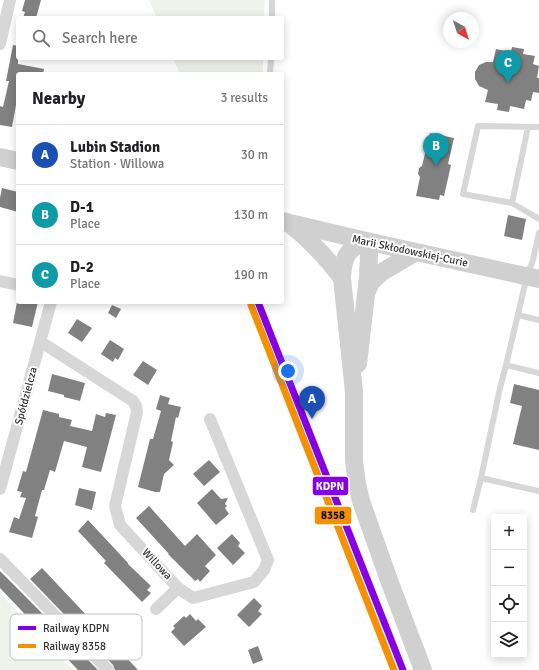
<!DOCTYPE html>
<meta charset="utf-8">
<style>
:root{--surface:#fff;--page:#f2f2f2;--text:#202124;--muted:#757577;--line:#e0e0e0;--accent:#111827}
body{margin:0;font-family:Signika,sans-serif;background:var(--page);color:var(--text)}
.controls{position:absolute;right:12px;bottom:12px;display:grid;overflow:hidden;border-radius:4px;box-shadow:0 2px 10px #0003}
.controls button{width:36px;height:36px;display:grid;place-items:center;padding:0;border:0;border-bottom:1px solid var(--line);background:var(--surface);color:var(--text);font:20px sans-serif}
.compass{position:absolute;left:443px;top:12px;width:36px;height:36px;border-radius:50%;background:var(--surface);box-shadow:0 2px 10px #0003;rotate:141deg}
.you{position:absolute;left:288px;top:371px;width:14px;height:14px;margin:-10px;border:3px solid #fff;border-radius:50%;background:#1a73e8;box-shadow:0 0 0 6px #1a73e833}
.badge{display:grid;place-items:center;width:26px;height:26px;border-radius:50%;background:var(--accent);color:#fff;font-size:13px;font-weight:700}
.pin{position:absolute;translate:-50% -33px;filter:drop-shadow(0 1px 2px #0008)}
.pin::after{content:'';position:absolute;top:21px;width:14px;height:12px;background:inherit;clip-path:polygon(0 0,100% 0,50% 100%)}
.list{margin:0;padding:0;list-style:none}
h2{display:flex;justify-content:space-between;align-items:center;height:52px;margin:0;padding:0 16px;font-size:17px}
h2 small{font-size:13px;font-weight:400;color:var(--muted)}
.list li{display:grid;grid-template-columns:26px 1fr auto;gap:12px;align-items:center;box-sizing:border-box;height:60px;padding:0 16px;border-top:1px solid var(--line)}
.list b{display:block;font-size:15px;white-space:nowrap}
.list p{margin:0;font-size:13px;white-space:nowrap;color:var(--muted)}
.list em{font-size:13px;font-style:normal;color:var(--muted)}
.icon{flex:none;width:22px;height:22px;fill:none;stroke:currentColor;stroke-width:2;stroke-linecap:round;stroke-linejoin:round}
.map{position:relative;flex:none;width:539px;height:670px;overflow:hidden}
.search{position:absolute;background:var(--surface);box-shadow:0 2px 10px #0003;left:16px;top:16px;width:268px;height:44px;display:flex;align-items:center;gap:10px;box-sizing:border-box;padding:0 14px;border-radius:4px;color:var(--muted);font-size:15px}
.panel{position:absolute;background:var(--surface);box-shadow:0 2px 10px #0003;left:16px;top:72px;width:268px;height:232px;border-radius:4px}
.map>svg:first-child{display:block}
</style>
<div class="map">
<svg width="539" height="670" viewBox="0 0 539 670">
<rect width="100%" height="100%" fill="#fff"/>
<path fill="#f0f3ec" d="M149,0H265L264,18H157Z
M173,58H263V74H180Z
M0,593L73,670H0Z"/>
<path fill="#818181" d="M25,0H41L36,18H23L25,12L22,11Z
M13,45L18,46V64L44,69L43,74H18V94L12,127L0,125V106L3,107L9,81H6Z
M512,47L524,49L523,54L535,56L533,64L539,66L537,78H539V93L533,92L531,101L526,100L524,109L510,106L509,112L497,110L498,104L485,102L488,90L479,86L475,79V72L479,65L486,62H493L496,49L511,52Z
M430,133L454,138L448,164L451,165L444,196L440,195L439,200L416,196L420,177L418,174L419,168L422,166Z
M2,188L18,192V212L0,207V198Z
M508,215L526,219L522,240L504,236Z
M17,302H38L32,327L13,323Z
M112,305L121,309L116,318L108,313Z
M77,319L92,328L82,342L68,333Z
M110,340L124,349L118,360L115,358L113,362L101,354Z
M143,361L157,370L148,385L133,375Z
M52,374L85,383L80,401L64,397V395L48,391Z
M514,384L539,390V450L513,444L522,406L510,403Z
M160,395L170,398L168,404L181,407L178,418L176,417L171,441L173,442L169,460L174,465L164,474L160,492H155L138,487L150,439H153L161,411L156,409Z
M43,410L59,414V417L72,420L70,426L92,431L96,414L105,417L106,413L116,415L101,472L82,467L87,447L64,441L55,472L50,470L44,490H42L35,516L38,517L32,538L9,532L14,517L19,519L26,498L20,497L22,492L17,491L23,471L26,472Z
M209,460L220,472L204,486L193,474Z
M79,488L96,492L92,510L75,505Z
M212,489L221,499L228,498L225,504L227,506L225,508L229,514L216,525L197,503Z
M149,506L185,546L197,534L216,555L205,566L210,571L200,582L198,579L195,581L168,554H169L136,518Z
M88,520L128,563V564L151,586L147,590L151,593L142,602L104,563L106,561L78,531Z
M232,534L240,543L238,546L245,553L233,565L217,548Z
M42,568L138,670H115L113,665L30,579Z
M0,571L19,590L98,670H78L0,588Z
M254,598L262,606L258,611L262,614L249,627L237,615Z
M190,614L196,621L198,619L206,627L184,646L171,632L175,628L173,626L184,616L186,618Z
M258,646L263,660L253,664L248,650Z"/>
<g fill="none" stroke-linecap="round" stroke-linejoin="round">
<path stroke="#d7d7d7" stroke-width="6" d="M272,18V0
M270,74L271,58
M539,127L478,126L463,194L512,203L539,219
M512,203L528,127
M539,233L533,260L527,276L506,365L500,388L481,478L539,491
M518,315L539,320
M506,365L539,373
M473,510L481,478"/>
<path stroke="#d7d7d7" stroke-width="12" d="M0,44L10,0
M0,281L18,285
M41,342L133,401L136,406L137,412L115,506L120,525L178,588L193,598L254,582L264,570L268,560L210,419
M0,489L51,302
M0,559L108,670
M156,609L178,588"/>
<path stroke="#d0d0d0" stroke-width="18" d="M0,157L18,161
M282,221L366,241L539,279
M290,224C310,240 327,258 342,278
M366,241C347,249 343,257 342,278L354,392V461L357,484L361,501L390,583L423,670
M367,291L371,282L382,272L416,252
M358,364L368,277L369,254L366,241"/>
<defs>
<path id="rail-1" d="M258,302L403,670"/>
<path id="rail-2" d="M251,305L394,670"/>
</defs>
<use href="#rail-1" stroke="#fff" stroke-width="10"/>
<use href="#rail-2" stroke="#fff" stroke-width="10"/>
<use href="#rail-1" stroke="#8500e5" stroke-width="7"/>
<use href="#rail-2" stroke="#f59003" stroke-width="7"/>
</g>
<g text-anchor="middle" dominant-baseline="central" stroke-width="4" stroke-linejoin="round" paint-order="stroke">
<g font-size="11" fill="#333" stroke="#fff">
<text transform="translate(410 251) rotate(12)">Marii Skłodowskiej-Curie</text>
<text transform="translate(26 396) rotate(-75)">Spółdzielcza</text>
<text transform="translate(157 564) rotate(47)">Willowa</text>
</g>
</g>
<rect x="10" y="614" width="132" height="46" rx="6" fill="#fff" stroke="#c2c2c2" stroke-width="1"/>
<rect x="18" y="626" width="18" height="4" fill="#8500e5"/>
<rect x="18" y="644" width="18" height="4" fill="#f59003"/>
<g font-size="11" fill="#333">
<text x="43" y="632">Railway KDPN</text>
<text x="43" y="650">Railway 8358</text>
</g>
<g stroke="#fff" stroke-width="1.5">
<rect x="312" y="476" width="37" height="20" rx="4" fill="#8500e5"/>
<rect x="314" y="506" width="38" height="19" rx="4" fill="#f59003"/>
</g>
<g font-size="11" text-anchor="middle" font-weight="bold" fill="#fff">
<text x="330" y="490">KDPN</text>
</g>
<g font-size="11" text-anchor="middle" font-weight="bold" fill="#111">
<text x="333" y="519">8358</text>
</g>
</svg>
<div class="controls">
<button>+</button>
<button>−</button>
<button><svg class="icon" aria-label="locate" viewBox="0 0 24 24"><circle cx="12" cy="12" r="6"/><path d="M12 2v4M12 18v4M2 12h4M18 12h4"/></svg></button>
<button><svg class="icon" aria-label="layers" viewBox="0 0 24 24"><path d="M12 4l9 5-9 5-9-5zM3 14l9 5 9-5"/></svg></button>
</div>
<svg class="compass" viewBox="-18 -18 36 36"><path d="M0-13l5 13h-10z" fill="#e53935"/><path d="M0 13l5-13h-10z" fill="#757577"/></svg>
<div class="you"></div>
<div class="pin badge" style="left:312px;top:419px;background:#1a4fb4">A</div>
<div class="pin badge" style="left:436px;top:166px;background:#0f9aa8">B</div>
<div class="pin badge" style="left:508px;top:83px;background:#0f9aa8">C</div>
<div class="search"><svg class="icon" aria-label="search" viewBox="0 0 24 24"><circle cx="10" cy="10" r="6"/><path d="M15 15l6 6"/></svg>Search here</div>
<section class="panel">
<h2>Nearby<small>3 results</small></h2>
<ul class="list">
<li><span class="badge" style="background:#1a4fb4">A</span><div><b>Lubin Stadion</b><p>Station · Willowa</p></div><em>30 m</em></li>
<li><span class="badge" style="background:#0f9aa8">B</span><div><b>D-1</b><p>Place</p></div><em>130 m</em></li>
<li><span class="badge" style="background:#0f9aa8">C</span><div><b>D-2</b><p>Place</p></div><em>190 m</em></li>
</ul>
</section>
</div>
